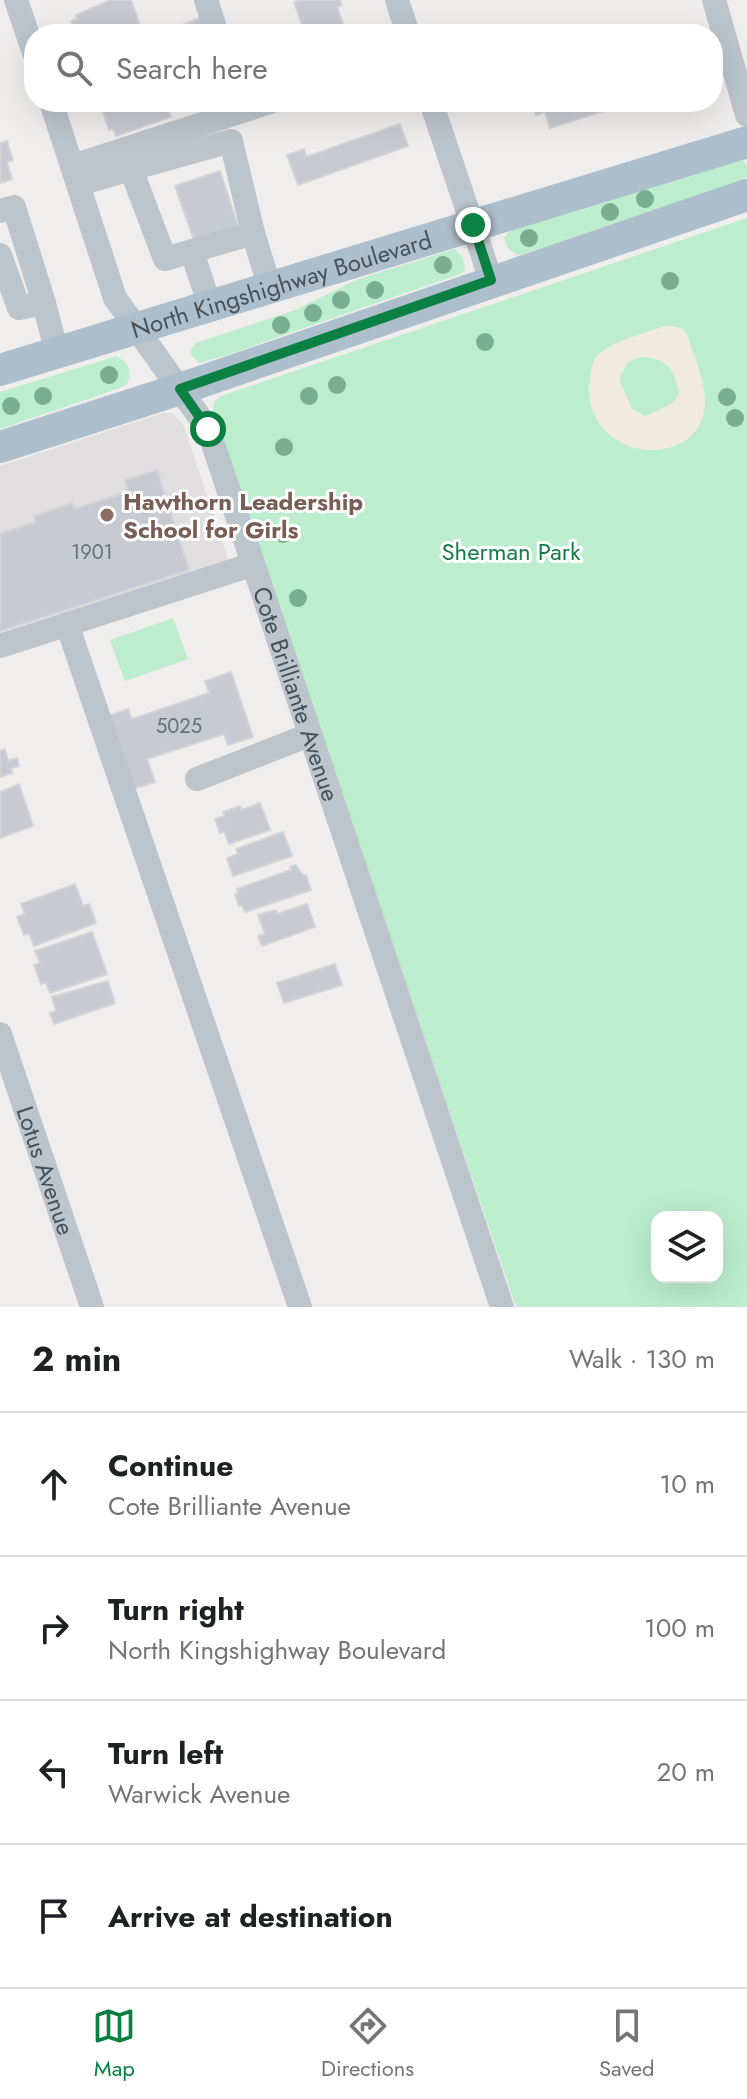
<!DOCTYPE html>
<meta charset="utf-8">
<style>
:root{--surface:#fff;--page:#f2f2f2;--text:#202124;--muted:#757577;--line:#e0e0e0;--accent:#0b8043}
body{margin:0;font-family:Jost,sans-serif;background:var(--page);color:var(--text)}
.controls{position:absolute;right:24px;bottom:24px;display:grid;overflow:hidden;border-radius:16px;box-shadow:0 8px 32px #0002}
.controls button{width:72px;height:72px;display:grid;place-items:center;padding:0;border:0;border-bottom:2px solid var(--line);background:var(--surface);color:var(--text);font:40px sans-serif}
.stop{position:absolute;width:24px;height:24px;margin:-18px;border:6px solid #0b8043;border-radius:50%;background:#fff}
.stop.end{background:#0b8043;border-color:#fff;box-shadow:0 2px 8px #0008}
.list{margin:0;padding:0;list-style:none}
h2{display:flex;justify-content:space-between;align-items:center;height:104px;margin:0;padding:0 32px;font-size:34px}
h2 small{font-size:26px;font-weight:400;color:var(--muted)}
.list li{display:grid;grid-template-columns:52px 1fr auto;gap:24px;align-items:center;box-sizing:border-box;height:144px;padding:0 32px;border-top:2px solid var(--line)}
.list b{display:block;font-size:30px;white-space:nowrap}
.list p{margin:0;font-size:26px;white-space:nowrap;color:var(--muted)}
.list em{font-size:26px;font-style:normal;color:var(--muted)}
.icon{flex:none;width:44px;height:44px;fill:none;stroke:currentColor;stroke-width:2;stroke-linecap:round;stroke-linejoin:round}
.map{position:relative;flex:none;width:747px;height:1307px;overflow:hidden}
.search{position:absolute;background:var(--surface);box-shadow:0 8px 32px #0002;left:24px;right:24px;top:24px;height:88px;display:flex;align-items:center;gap:20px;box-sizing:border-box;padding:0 28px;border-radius:32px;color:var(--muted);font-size:30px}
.sheet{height:680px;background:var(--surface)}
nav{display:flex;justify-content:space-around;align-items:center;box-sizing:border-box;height:112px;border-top:2px solid var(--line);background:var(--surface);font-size:22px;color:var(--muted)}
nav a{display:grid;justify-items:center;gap:4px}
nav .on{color:var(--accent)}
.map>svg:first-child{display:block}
</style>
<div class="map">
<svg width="747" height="1307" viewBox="0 0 747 1307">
<rect width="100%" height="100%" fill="#f0eded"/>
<path fill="#e1dedf" d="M163,413H173L184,426L230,564L0,640V466Z"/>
<path fill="#bcedcd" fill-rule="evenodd" d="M743,160L747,165V178L739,182L525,254L517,255L508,248L504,238L510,230Z
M747,218V1307H516L213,414C212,403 215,399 224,395ZM657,1217H717V1277H657Z
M454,249L463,257L465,271L460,274L227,355L199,363L191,355V349L196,343L293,311L356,280Z
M117,356C128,364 133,370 127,384L120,388L0,429V392Z
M173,618L188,659L125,681L110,640Z"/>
<path fill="#f1ebde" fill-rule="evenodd" d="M668,325L683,329L687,334C693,354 704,378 705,399C707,460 620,467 595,416C590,404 587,394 590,380C591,373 592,363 596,357C606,343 651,331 668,325ZM642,357C660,358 671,363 676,381C677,385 680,391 678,395C675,405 654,412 645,416L632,409L619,379L628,362Z"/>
<path fill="#c7cad0" stroke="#d1d4d9" stroke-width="2" d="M110,0H131L141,28L122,34H76L71,21L77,19L76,15Z
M301,0H340L342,5L337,7L346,34H305L294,2Z
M200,18L206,34H178L176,27Z
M105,102H166L171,117L116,136L113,128L109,130L102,109L106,107Z
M532,102H632L550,128L545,112L536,115Z
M400,124L408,146L298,185L287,155L304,149L306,157Z
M7,141L13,160L7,162L12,179L0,183V143Z
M220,171L238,226L194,240L175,186Z
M157,470L189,570L0,631V534L36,522L34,516L72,503L74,509L128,492L125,480Z
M231,672L253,737L228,745L224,734L147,759L155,782L130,790L105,717L128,709L132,719L209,693L205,681Z
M5,749L8,761L17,758L19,766L11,768L12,773L0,777V751Z
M19,784L33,826L0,838V792Z
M260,803L270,830L229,844L224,831L220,833L215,819L225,816L223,812L240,806L242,810Z
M283,832L292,856L233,876L227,858L238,854L236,849Z
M296,865L303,876L306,875L311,890L245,912L242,905L239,906L235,895L238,893L237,889L291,870L290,867Z
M75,884L83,906L89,904L96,923L34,946L29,933L24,935L17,917L25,914L21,904Z
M307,904L315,927L262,946L258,936L265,934L258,915L276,910L277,914Z
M92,932L107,974L50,993L46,982L41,984L34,965L40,963L35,951Z
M335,964L342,985L284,1003L277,983Z
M108,981L115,1003L54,1024L50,1013L56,1011L52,997Z"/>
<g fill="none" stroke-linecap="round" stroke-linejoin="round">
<g stroke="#bcc5cc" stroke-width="24">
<path d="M16,0L34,53"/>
<path d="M206,0L217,34"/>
<path d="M397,0L408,34"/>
<path d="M714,0L747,115"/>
<path id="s1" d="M51,102L115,298L208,429L502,1307"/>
<path d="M431,102L491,280"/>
<path d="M73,166L270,102"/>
<path d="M131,169L231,141L253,233"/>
<path d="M79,184L131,169L165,259L253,233L270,288"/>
<path d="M0,211L14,207L44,303L57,353"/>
<path d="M192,252L210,306"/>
<path d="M0,255L19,308L44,303"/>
<path d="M67,624L300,1307"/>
<path d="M0,646L251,565"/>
<path d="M197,779L309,735"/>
<path id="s2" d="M0,1034L92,1307"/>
</g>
<g stroke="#adbecc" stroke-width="32">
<path id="s3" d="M0,370L747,142"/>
<path d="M0,447L180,389L747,195"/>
</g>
</g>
<g fill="#79ae91">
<circle cx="645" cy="199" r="9"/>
<circle cx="610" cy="212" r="9"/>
<circle cx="529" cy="238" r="9"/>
<circle cx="443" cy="265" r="9"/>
<circle cx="670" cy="281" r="9"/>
<circle cx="375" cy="290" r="9"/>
<circle cx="341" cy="300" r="9"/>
<circle cx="313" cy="313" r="9"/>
<circle cx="281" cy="325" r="9"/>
<circle cx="485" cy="342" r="9"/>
<circle cx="109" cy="375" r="9"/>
<circle cx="337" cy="385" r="9"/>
<circle cx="43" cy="396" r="9"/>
<circle cx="309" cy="396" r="9"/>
<circle cx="727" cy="397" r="9"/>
<circle cx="11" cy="406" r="9"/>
<circle cx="735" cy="418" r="9"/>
<circle cx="284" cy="447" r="9"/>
<circle cx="283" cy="534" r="9"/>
<circle cx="298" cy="598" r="9"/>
</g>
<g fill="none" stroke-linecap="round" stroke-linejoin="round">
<path stroke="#0b8043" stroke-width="10" d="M208,429L180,389L491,280L473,225"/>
</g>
<circle fill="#8d6e63" stroke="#fff" stroke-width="3" cx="107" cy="515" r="8"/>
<g text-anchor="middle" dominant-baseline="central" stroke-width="6" stroke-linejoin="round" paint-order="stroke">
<g font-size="20" fill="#666f78">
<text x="92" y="552">1901</text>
<text x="179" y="726">5025</text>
</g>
<g font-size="24" fill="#46515a" stroke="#fff">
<text stroke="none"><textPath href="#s3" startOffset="294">North Kingshighway Boulevard</textPath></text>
<text stroke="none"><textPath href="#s1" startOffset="646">Cote Brilliante Avenue</textPath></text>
<text stroke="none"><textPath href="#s2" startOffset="144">Lotus Avenue</textPath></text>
</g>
<g font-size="24" font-weight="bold" fill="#785e54" stroke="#fff" text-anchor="start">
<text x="123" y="501">Hawthorn Leadership<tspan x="123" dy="28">School for Girls</tspan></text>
</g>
<g font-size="24" fill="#187a46" stroke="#fff">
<text x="511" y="551">Sherman Park</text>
</g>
</g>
</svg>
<div class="controls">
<button><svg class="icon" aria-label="layers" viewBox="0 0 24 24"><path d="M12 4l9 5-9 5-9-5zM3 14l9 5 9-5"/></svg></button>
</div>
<div class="stop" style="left:208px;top:429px"></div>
<div class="stop end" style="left:473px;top:225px"></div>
<div class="search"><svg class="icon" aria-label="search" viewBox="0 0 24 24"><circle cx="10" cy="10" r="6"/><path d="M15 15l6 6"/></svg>Search here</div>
</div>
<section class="sheet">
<h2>2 min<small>Walk · 130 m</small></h2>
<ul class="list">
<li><svg class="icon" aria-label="ahead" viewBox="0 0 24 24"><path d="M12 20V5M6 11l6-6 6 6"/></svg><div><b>Continue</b><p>Cote Brilliante Avenue</p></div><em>10 m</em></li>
<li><svg class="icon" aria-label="right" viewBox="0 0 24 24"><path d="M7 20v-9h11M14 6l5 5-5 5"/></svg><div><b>Turn right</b><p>North Kingshighway Boulevard</p></div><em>100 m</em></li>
<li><svg class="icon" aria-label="left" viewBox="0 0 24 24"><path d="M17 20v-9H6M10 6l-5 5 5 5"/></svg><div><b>Turn left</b><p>Warwick Avenue</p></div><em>20 m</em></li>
<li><svg class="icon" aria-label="arrive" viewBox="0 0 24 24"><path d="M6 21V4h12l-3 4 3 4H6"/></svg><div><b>Arrive at destination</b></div></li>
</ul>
</section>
<nav>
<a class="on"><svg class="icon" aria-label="map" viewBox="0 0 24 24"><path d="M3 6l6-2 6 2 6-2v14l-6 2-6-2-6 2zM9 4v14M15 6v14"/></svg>Map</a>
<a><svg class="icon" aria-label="directions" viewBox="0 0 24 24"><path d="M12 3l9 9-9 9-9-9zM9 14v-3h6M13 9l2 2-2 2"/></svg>Directions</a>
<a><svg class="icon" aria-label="saved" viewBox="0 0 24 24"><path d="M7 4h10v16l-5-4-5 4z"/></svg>Saved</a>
</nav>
